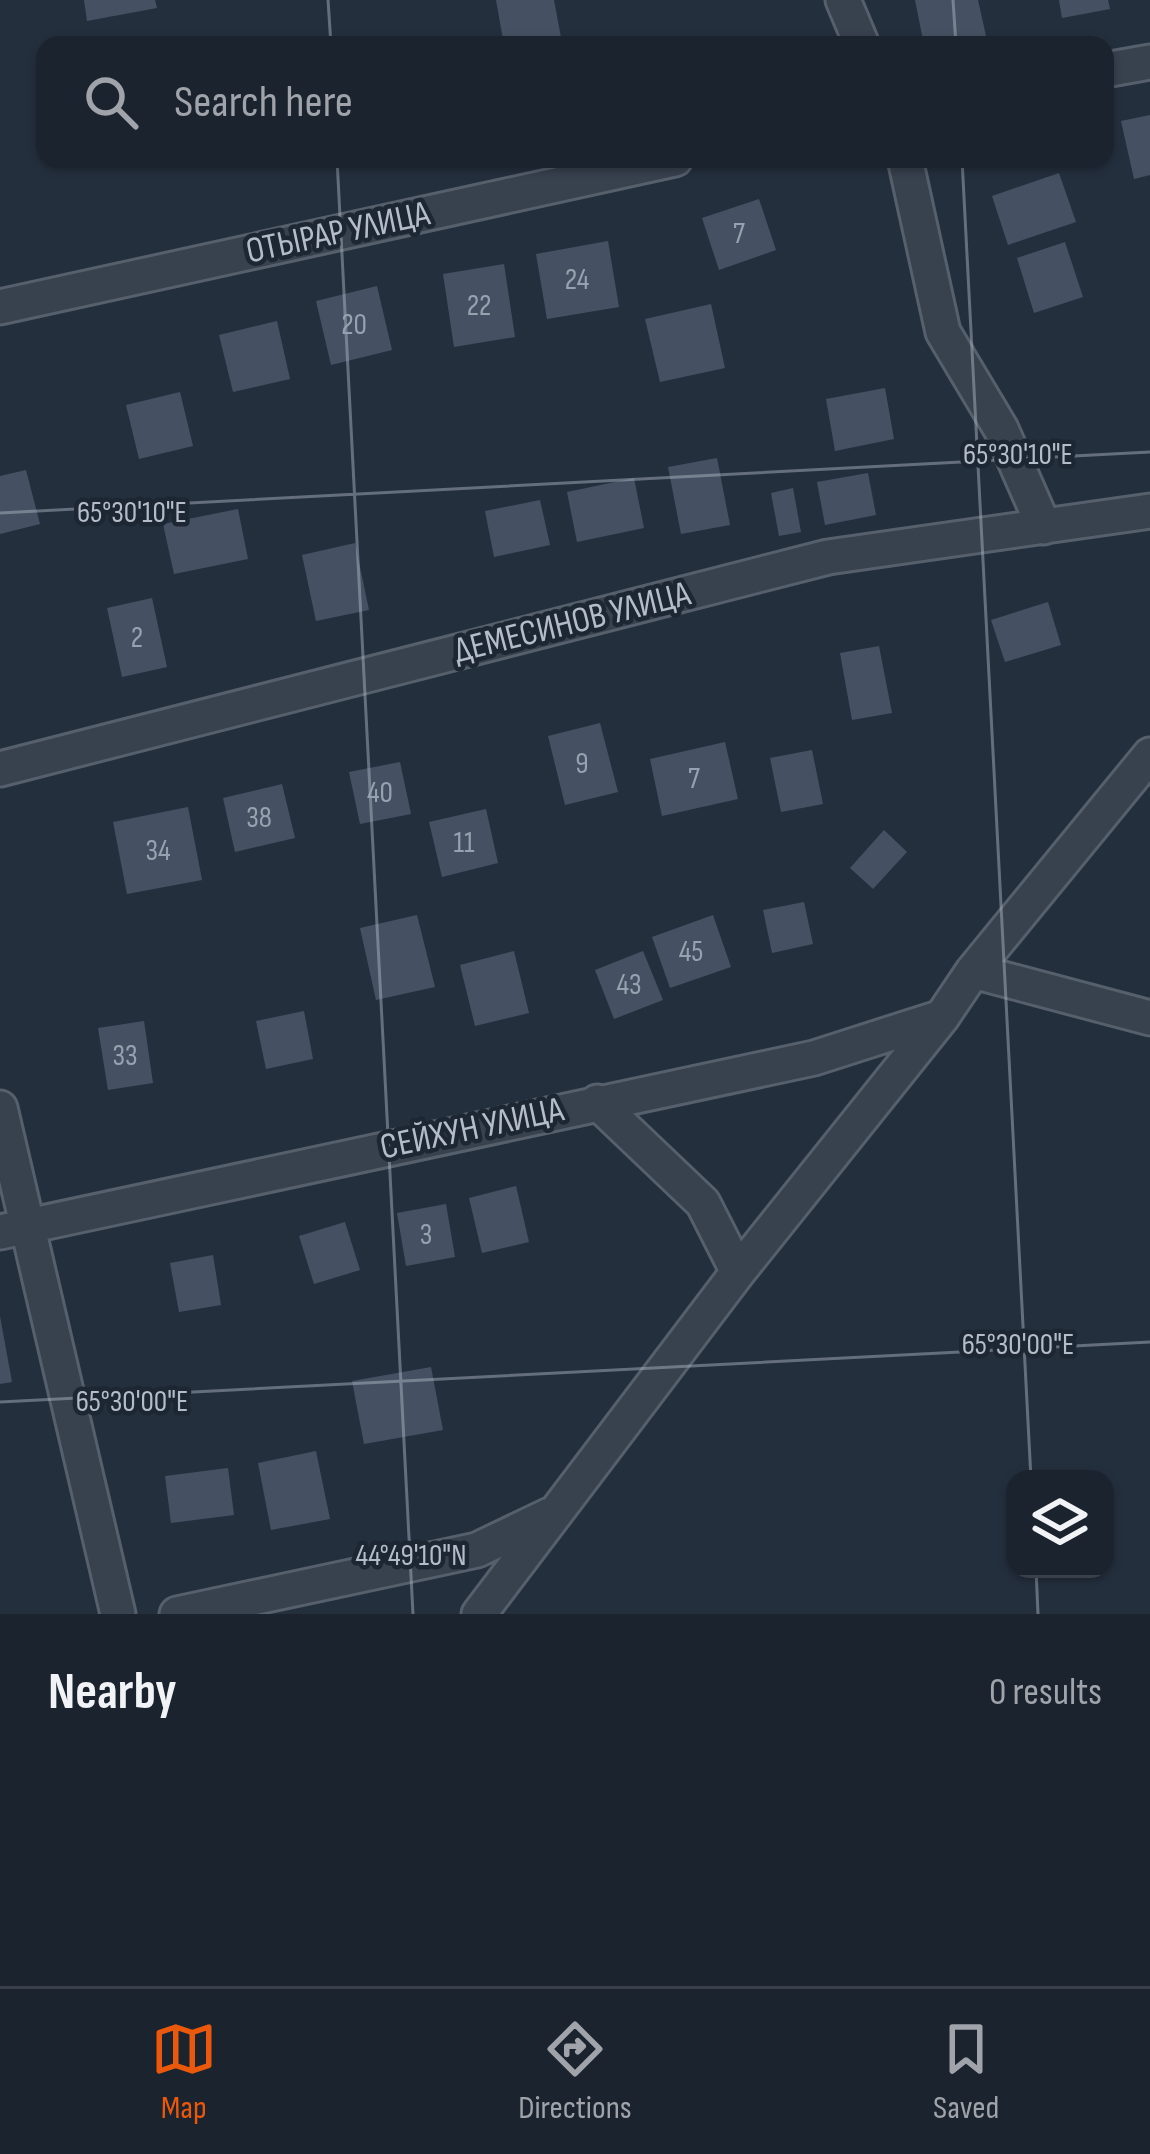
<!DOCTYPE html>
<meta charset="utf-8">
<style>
:root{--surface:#1b232e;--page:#242b36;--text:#f1f3f6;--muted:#a0a4aa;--line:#39404a;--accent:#ea580c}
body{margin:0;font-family:"Sofia Sans Condensed",sans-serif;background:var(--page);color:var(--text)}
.controls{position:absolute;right:36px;bottom:36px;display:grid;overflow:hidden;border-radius:24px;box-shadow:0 3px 9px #0004}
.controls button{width:108px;height:108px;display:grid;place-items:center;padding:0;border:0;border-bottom:3px solid var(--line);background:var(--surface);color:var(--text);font:60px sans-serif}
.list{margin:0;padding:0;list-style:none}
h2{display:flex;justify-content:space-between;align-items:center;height:156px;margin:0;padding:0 48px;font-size:51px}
h2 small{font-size:39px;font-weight:400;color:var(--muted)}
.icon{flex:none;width:66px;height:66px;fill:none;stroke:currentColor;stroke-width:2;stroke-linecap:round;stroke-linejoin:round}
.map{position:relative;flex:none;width:1150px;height:1614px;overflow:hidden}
.search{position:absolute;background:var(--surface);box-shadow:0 3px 9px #0004;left:36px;right:36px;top:36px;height:132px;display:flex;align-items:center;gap:30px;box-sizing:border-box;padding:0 42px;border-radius:24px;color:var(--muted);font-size:45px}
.sheet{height:372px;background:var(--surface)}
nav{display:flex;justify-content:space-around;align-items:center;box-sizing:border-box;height:168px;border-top:3px solid var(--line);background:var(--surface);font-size:33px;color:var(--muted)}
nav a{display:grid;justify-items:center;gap:6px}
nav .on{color:var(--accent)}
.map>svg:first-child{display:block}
</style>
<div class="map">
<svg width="1150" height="1614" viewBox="0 0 1150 1614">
<rect width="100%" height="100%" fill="#242f3e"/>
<path fill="#455162" d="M84,0H155L157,8L87,21Z
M496,0H554L562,43L504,45Z
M915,0H978L986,36L924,45Z
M1059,0H1108L1110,9L1062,18Z
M1150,115V175L1134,179L1121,121Z
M1059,173L1076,222L1008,245L992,196Z
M759,199L776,250L719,270L702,218Z
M608,241L619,307L547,319L536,254Z
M1065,242L1083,297L1034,313L1017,258Z
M504,264L515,337L454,347L443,274Z
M377,286L392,350L331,365L316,301Z
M711,304L725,368L660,382L645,319Z
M277,321L290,379L233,392L219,335Z
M885,388L894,439L835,451L826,399Z
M180,392L193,446L139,459L126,405Z
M717,458L730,525L681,534L668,467Z
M26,470L40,524L0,534V476Z
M868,473L876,515L825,525L817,482Z
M634,478L644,528L577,542L567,492Z
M793,488L801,532L779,536L771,493Z
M540,500L550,545L494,557L485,511Z
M238,509L248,559L174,574L163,524Z
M355,543L369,610L316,621L302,555Z
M152,598L167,667L122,677L107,608Z
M1048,602L1061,645L1005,662L991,620Z
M879,646L892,713L852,720L840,653Z
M600,723L618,792L565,805L548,736Z
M725,742L738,799L662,816L650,759Z
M812,750L823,804L781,812L770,758Z
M400,762L411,814L360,824L349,772Z
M282,784L295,838L235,852L223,798Z
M188,807L202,880L127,894L113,822Z
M486,809L498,863L442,877L429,822Z
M884,830L907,852L873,889L850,868Z
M804,902L813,944L772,953L763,910Z
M417,915L435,987L376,1000L360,928Z
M713,915L731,967L670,988L652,937Z
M514,951L529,1013L475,1026L460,965Z
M643,951L663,1000L614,1019L595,970Z
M304,1011L313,1059L266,1069L256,1021Z
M144,1021L153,1083L108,1090L98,1028Z
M516,1186L529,1242L482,1253L469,1198Z
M446,1204L455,1257L406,1266L397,1213Z
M345,1222L360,1270L314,1284L299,1236Z
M213,1255L221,1305L179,1312L170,1263Z
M0,1316L12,1382L0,1384Z
M431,1367L443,1430L364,1444L352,1381Z
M316,1451L330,1519L271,1530L258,1463Z
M228,1468L234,1515L171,1523L165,1476Z"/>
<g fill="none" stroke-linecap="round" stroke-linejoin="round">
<defs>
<path id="minor" d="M843,0L862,45
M1105,70L1150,62
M905,159L943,332L1001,429L1044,527
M0,307L675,159
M0,769L828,557L1150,511
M973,971L1150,1018
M597,1102L703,1203L738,1272
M0,1108L118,1614
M0,1232L814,1058L942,1017
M177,1614L477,1550L550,1515
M479,1614L738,1272L942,1017L973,971L1150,755"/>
</defs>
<use href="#minor" stroke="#565f6c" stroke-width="39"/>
<use href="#minor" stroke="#38414e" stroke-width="33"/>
</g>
<path fill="none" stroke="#b4bcc9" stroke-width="3" stroke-opacity="0.45" d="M328,0L331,45M953,0L956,45M337,159L413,1614M962,159L1031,1479M0,513L1150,452M0,1402L1150,1342M1036,1569L1038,1614"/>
<g text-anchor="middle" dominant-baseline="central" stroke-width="9" stroke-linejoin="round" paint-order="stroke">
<g font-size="30" fill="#98a1af">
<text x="739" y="234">7</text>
<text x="577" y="280">24</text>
<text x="479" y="306">22</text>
<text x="354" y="325">20</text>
<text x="137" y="638">2</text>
<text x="582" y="764">9</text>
<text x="694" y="779">7</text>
<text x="380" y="793">40</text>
<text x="259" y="818">38</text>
<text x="464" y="843">11</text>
<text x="158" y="851">34</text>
<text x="691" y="952">45</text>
<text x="629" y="985">43</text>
<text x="125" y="1056">33</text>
<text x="426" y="1235">3</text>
</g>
<g font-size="36" fill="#b4bcc9" stroke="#1d2633">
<text transform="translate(338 233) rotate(-12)">ОТЫРАР УЛИЦА</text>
<text transform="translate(572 623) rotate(-14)">ДЕМЕСИНОВ УЛИЦА</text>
<text transform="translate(472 1129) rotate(-12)">СЕЙХУН УЛИЦА</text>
</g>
</g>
<g font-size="30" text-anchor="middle" fill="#b4bcc9" stroke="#1d2633" stroke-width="9" stroke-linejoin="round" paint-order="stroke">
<text x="1018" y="464">65°30'10"E</text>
<text x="132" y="522">65°30'10"E</text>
<text x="1018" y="1354">65°30'00"E</text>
<text x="132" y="1411">65°30'00"E</text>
<text x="411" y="1565">44°49'10"N</text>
</g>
</svg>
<div class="controls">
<button><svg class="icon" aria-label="layers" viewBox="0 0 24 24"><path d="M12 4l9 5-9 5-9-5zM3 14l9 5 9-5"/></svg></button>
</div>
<div class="search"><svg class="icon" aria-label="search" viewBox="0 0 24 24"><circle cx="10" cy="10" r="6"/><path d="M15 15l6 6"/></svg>Search here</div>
</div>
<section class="sheet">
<h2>Nearby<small>0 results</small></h2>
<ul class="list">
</ul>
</section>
<nav>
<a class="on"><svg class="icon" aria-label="map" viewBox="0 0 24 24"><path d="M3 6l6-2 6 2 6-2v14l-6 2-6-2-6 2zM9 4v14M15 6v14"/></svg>Map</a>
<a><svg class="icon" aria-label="directions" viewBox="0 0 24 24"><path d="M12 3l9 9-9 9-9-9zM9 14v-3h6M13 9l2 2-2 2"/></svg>Directions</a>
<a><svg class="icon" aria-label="saved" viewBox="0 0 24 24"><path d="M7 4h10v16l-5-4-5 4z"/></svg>Saved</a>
</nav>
